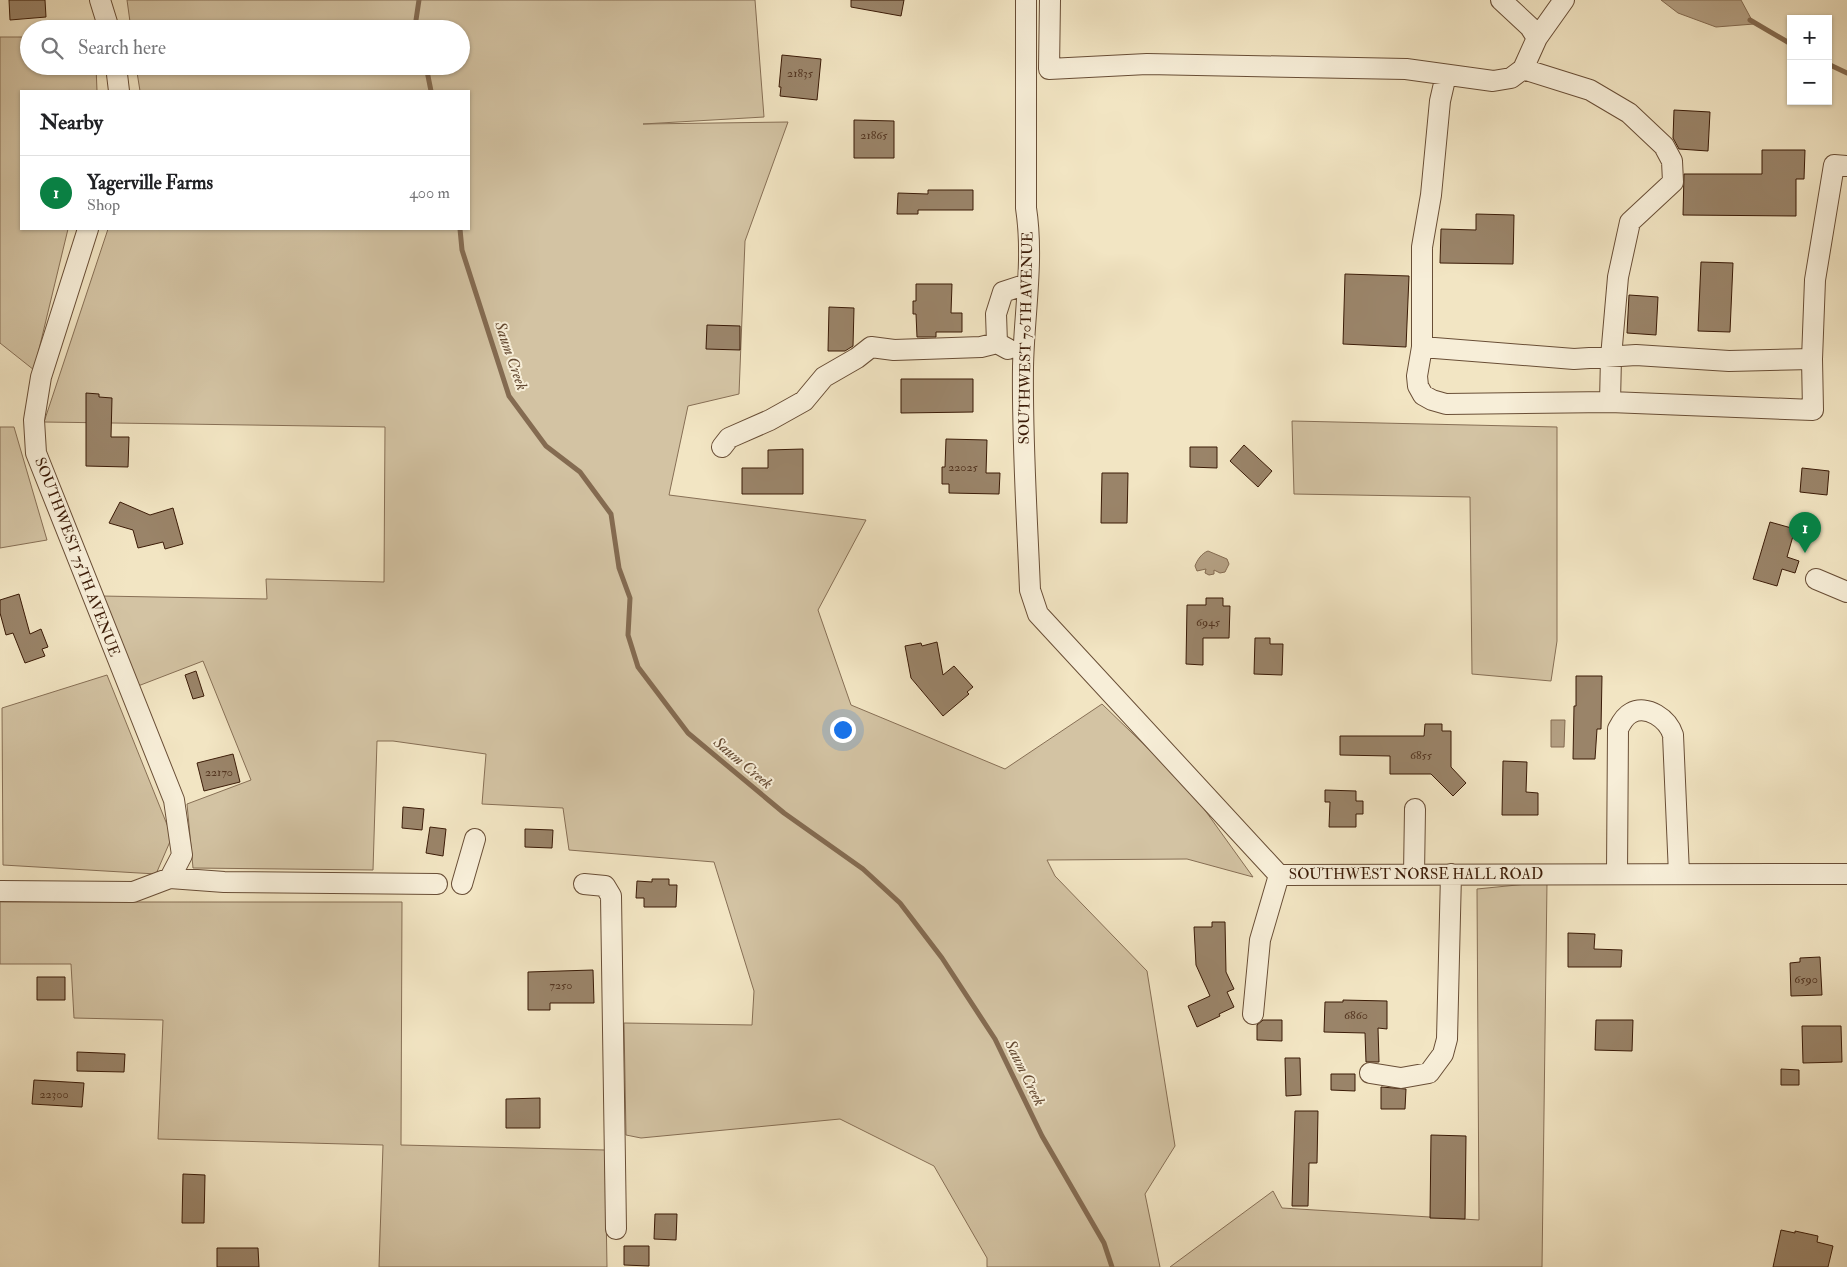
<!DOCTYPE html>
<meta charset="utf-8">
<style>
:root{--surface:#fff;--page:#f2f2f2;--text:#202124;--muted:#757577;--line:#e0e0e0;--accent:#0b8043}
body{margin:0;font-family:"IM FELL Double Pica",serif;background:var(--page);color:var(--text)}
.controls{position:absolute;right:15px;top:15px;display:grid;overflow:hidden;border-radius:0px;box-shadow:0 1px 4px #0004}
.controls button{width:45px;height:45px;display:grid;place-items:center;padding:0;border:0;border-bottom:1px solid var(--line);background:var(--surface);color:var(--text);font:25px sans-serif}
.you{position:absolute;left:842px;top:729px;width:18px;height:18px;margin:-12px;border:4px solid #fff;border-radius:50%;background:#1a73e8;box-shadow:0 0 0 8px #1a73e833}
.badge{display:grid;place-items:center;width:32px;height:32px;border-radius:50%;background:var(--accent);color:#fff;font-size:16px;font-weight:700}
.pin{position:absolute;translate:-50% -41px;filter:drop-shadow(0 1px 2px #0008)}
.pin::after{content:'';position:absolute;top:26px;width:18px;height:15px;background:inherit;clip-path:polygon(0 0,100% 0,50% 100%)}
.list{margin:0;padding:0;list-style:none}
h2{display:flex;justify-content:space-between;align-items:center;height:65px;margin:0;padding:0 20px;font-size:21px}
h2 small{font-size:16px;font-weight:400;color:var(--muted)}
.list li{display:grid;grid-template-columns:32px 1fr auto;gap:15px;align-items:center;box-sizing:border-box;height:75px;padding:0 20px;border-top:1px solid var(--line)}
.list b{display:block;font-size:19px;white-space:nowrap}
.list p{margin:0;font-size:16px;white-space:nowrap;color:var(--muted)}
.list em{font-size:16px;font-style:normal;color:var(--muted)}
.icon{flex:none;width:28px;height:28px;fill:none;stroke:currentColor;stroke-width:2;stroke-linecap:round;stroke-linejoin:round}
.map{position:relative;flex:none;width:1847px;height:1267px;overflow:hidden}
.search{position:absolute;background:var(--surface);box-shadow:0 1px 4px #0004;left:20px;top:20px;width:450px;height:55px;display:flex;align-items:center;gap:12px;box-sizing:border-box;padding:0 18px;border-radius:28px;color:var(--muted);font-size:19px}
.panel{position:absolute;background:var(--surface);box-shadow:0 1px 4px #0004;left:20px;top:90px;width:450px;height:140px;border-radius:0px}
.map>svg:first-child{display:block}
</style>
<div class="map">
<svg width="1847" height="1267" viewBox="0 0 1847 1267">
<rect width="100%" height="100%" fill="#f2e5c3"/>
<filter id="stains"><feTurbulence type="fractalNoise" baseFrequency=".004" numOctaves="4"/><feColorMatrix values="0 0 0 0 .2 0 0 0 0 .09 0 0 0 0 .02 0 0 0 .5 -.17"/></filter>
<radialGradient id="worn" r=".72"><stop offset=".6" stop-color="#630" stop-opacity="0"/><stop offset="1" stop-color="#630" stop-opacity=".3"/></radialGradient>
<path fill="#d3c3a3" stroke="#876f55" d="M127,0H755L764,117L643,124L788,122L745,241L739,394L688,406L669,495L866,520L818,610L851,705L1005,769L1102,704L1189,788L1253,877L1187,859L1047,860L1055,876L1147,971L1175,1146L1145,1194L1160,1267H987V1258L934,1166L840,1119L641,1138L626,1135L624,1023L752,1025L754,991L714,862L569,850L563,808L482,804L486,754L393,741H377L373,870L193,868L187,804L251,780L203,661L138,686L101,596L267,599L266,579L384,582L385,427L44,422L108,229H469V91H140L136,66H461V29H131Z
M0,37H29V66H96L97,91H21V229H68L34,370L0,343Z
M1292,421L1557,427V641L1551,681L1472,674L1470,497L1294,494Z
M0,427H14L47,540L0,548Z
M107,675L172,837L156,874L3,865L2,708Z
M1547,882L1542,1267H1170L1273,1191L1282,1208L1479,1220L1477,889Z
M0,902H402L401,1145L605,1150L607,1267H379L383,1145L158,1139L163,1020L74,1018L71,964H0Z"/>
<path fill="#b4a083" stroke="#846b51" d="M1661,0H1741L1754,24L1716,27L1678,13Z
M1208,551L1227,559L1229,564L1225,572L1220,573L1214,570V574L1209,575L1205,573L1206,569L1197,571L1195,566C1197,560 1202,553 1208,551Z
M1551,720H1565L1564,747H1551Z"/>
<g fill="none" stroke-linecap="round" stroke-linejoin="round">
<path stroke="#846b51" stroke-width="5" d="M1750,20L1791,44
M418,29L416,20L419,0
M1828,64L1847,73
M426,66L431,91
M460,229L462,250L509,396L546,446L580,472L611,514L619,568L630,598L628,635L638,667L688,733L784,813L863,869L900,903L942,958L995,1039L1042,1136L1104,1243L1112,1267"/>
</g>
<path fill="#9a8469" stroke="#3b1b07" d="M9,0H45L46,17L10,20Z
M851,0H904L901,16L851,7Z
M782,55L821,59L817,100L780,96L781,87H779Z
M1674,110L1710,112L1708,151L1679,149L1673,138Z
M854,120L894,121V158H854Z
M1762,150H1805L1804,179H1796V216L1683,215L1684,174H1762Z
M928,190H973V210H918V214H897L898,193L928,194Z
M1476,214L1514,215L1513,264L1440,263L1441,229L1476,230Z
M1701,262L1733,263L1730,332L1698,331Z
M1345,274L1409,276L1406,347L1343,344Z
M916,284H952L951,313H962V332H936V337H917L916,314H913V301H916Z
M1629,295L1658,297L1656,335L1627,333Z
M829,307L854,308L853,346L845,351H828Z
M707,325L740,326V350L706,349Z
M901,379H973V412L901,413Z
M86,393L99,394V397L112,398L111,437H129L128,467L86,466Z
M946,439L987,440L986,473H1000L999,494L949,493V484H942V467H945Z
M1244,445L1272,471L1258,487L1230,461Z
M1190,447H1217V468L1190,467Z
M803,449V494H742V468H768V450Z
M1802,468L1829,471L1827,495L1800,492Z
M1102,473H1128L1127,523H1101Z
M120,502L150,515L173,508L183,544L165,549L163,542L138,548L133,530L109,523Z
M1770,522L1795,529L1787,557L1799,561L1795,573L1782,569L1777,586L1753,579Z
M19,594L30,634L41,629L48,647L42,649L45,656L25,663L13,633L6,635L0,613V600Z
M1206,598H1223V606H1230L1229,638H1203V665L1186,664L1187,605H1206Z
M1255,638H1270V644H1283L1282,675L1254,674Z
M937,642L943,675L954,666L973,687L967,692L969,694L943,716L911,678L905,646L921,643L922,646Z
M196,671L204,696L193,699L185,675Z
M1576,676H1602L1601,729H1597L1595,759H1573L1574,706H1576Z
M1425,724H1442V731H1451V767L1466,783L1453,796L1431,774H1390V756L1340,755V736H1424Z
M233,754L240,782L204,791L197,763Z
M1503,761L1527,762L1526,792L1538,793V815H1502Z
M1325,790L1356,791V801H1363V814H1356V827H1329L1330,802H1325Z
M403,807L424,809L422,830L402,828Z
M430,827L446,829L443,856L426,853Z
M525,829L553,830L552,848L525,847Z
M652,879H669V885H677L676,907H644V898H636L637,881L652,882Z
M1212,922H1225L1226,972L1234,989L1227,992L1234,1007L1219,1014L1220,1016L1197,1027L1188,1006L1210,996L1196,965L1194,927H1212Z
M1568,933L1595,934L1594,949L1622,950L1621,967H1568Z
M1820,957L1822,995L1791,996L1790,963L1800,962V958Z
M593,970L594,1003H550V1010H528V972Z
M37,977H65V1000H37Z
M1343,1000L1387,1001V1029L1378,1028L1379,1062H1366L1365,1033L1324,1032L1325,1002H1343Z
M1263,1020H1282V1041L1257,1040V1025Z
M1596,1020H1633L1632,1051L1595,1050Z
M1802,1026H1841L1842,1062L1803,1063Z
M77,1052L125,1054L124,1072L77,1071Z
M1285,1058H1300L1301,1095L1286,1096Z
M1781,1069L1799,1070V1085H1781Z
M1331,1074H1355V1091L1331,1090Z
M34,1080L84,1083L82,1107L32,1104Z
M1381,1087L1406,1089L1405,1109H1381Z
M540,1098V1128H506V1099Z
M1295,1111H1318L1317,1163H1309L1308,1206H1292Z
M1431,1135L1466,1136L1465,1219L1430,1218Z
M183,1174L205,1175L204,1223H182Z
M655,1214H677L676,1240L654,1239Z
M1781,1230L1795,1233V1231L1818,1236L1817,1242L1833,1246L1828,1267H1773Z
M624,1246H649V1266L624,1265Z
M217,1248H258L259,1267H217Z"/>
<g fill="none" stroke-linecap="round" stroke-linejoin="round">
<defs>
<path id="minor" d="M100,0L109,29
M1026,0V208C1034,260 1024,314 1023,367C1022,441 1027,516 1030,590L1038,614L1279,875L1847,874
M1050,0L1049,69L1147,64L1406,69L1493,81L1511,78L1523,69L1537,38L1564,0
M1501,0L1530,27L1537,38
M116,66L119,91
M1523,69L1590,90L1629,113L1664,146L1672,161L1673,182L1630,222L1618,277L1611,357L1610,402
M1446,75L1440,101L1431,195L1422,247V347L1417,376L1418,386L1423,395L1432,400L1446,404L1610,402L1813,410L1812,359L1815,280L1834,165L1847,166
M88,229L41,377L34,420L36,453L174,800L182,855L170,878
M1422,347L1574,359L1636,355L1729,361L1812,359
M1008,349L997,343L996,314L1003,292L1027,284
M722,447L729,438L770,420L804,401L824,377L857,358L871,347L894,350L981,347L997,343
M1816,579L1847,592
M1414,874L1415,809
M1617,874L1618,729C1621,723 1625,716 1631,713C1647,704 1668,719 1673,735L1679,874
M462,884L475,839
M584,884L605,886L611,896L616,1229
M0,891L133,892L170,878L224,882L437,884
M1253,1014L1260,940L1279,875
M1370,1073L1401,1078L1429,1073L1443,1054L1447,1039L1451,874"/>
</defs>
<use href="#minor" stroke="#694e36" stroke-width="22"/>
<use href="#minor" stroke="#f7eed8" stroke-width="20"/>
</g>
<g text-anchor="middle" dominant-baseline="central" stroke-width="4" stroke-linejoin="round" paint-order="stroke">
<g font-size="12" fill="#533520">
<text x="800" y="73">21835</text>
<text x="874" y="135">21865</text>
<text x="963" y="467">22025</text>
<text x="1208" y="622">6945</text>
<text x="1421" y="755">6855</text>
<text x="219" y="772">22170</text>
<text x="1806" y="979">6590</text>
<text x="561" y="985">7250</text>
<text x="1356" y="1015">6860</text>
<text x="54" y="1094">22300</text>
</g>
<g font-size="15" fill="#3b1b07" stroke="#f7eed8">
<text transform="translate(1026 338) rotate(-89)">SOUTHWEST 70TH AVENUE</text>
<text transform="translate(77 557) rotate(69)">SOUTHWEST 75TH AVENUE</text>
<text x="1416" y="874">SOUTHWEST NORSE HALL ROAD</text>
</g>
<g font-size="16" font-style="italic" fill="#654a32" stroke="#f7eed8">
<text transform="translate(511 356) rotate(71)">Saum Creek</text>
<text transform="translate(743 763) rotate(40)">Saum Creek</text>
<text transform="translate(1025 1073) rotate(64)">Saum Creek</text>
</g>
</g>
<rect width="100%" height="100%" filter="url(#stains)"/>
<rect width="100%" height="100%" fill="url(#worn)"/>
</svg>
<div class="controls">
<button>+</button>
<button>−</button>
</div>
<div class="you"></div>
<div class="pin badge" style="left:1805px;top:553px">1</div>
<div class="search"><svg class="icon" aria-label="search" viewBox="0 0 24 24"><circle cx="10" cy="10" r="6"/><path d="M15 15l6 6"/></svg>Search here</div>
<section class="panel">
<h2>Nearby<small></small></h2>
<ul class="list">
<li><span class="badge">1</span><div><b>Yagerville Farms</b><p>Shop</p></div><em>400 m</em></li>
</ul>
</section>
</div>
